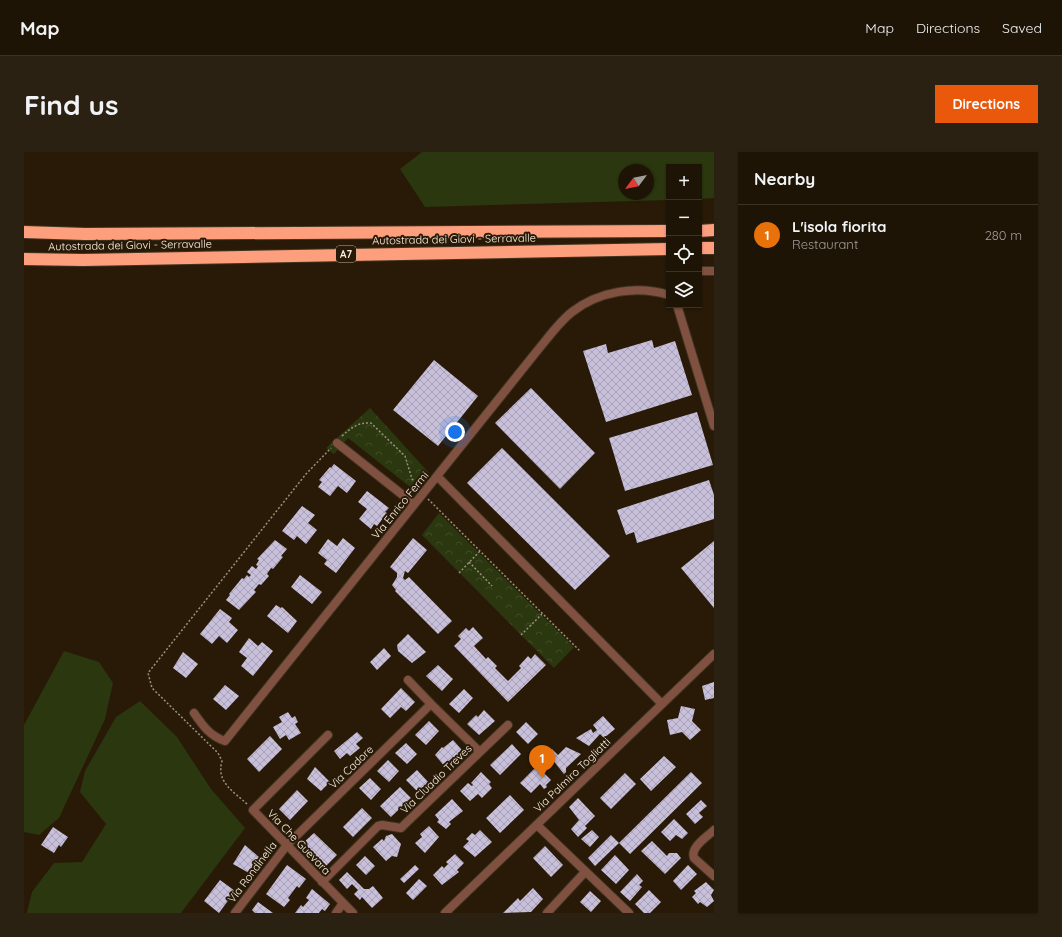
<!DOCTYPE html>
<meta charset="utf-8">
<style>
:root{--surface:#1e1405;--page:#2b2113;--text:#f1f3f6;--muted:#a19e9a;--line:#3c3327;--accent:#ea580c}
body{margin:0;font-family:Quicksand,sans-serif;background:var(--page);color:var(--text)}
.controls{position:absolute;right:12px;top:12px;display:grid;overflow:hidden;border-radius:0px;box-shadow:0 1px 3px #0004}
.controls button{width:36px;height:36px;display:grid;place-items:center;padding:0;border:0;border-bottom:1px solid var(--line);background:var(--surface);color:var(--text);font:20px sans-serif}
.compass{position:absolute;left:594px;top:12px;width:36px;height:36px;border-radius:50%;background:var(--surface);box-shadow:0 1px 3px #0004;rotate:238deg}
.you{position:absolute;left:431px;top:280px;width:14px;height:14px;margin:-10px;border:3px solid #fff;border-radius:50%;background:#1a73e8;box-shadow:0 0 0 6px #1a73e833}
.badge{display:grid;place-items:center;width:26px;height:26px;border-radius:50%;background:var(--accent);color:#fff;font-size:13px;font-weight:700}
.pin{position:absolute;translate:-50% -33px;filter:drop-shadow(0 1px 2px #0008)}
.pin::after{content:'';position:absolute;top:21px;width:14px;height:12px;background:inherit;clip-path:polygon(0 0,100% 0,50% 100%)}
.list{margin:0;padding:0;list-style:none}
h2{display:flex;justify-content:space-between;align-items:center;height:52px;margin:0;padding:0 16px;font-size:17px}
h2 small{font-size:13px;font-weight:400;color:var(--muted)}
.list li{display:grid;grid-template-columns:26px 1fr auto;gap:12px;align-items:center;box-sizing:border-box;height:60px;padding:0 16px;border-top:1px solid var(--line)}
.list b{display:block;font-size:15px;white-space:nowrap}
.list p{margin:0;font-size:13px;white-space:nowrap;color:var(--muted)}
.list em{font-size:13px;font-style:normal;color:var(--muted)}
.icon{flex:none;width:22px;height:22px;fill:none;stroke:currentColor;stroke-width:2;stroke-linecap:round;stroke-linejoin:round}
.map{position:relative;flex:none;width:690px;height:761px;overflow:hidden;border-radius:0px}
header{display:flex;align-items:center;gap:24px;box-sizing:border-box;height:56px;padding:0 20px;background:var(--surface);border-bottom:1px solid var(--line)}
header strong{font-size:19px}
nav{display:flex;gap:22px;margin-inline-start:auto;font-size:14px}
.intro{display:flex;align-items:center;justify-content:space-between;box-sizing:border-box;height:96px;padding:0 24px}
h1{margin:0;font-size:28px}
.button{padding:10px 18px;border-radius:0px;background:var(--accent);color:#fff;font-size:14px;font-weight:700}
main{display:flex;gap:24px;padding:0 24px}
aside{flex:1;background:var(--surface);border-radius:0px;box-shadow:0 1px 3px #0004}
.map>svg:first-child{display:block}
</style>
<header>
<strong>Map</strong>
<nav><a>Map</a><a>Directions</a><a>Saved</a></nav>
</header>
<div class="intro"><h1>Find us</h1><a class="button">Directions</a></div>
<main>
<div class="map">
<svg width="690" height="761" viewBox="0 0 690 761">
<defs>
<pattern id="park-crowns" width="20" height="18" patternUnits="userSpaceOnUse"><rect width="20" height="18" fill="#2b370f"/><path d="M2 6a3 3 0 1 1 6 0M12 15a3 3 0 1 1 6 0" fill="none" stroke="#404b26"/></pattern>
<pattern id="building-cross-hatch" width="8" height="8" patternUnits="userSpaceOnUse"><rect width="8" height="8" fill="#c8c0db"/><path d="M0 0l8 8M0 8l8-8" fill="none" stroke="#a9a2b6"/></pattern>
</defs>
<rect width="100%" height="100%" fill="#281a07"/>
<path fill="#2b370f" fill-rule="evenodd" d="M398,0H690V46L675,47V15H645V48L401,55L376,17ZM600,18H624V42H600Z
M40,499L75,510L89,531L81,567L35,666L15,683L0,680V573Z
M116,549L153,585L187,637L221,676L157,761H3L8,740L30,711L58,710L82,672L56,640L61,619L92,565Z"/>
<path fill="url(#park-crowns)" d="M346,256L405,321L390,338L324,286L310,302L302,296Z
M415,361L550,495L530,516L398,383Z"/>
<path fill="url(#building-cross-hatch)" d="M628,188L630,196L651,189L668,243L582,270L559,199L582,192L584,201Z
M410,208L454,244L414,294L369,258Z
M507,236L571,301L536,337L471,271Z
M673,260L689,313L601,339L585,286Z
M478,296L586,404L551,438L443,331Z
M310,312L332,329L323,341L314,334L306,344L294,335L298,330L295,328L306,315L307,316Z
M685,328L690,343V367L613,391L610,380L602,383L593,358Z
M343,339L365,356L361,360L363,361L353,374L350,372L347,377L335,367L343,357L334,350Z
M278,354L291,363L284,371L293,378L282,392L273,384L270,388L258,379Z
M319,386L331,396L312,421L300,412L303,408L294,401L304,387L313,394Z
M389,386L403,398L384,421L381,419L379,426L381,428L385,425L428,469L414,482L371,439L372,438L368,433L373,425V421L366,415Z
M251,388L263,397L257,404L259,405L249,417L247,416L243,422L245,424L237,433L235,432L230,438L232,440L215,458L202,448L206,443L205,442L218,426L220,427L223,423L225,425L227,423L223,420L228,414L232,417L234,414L232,413L235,408L233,407Z
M690,389V456L657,416Z
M276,423L298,440L288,452L267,435Z
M252,453L257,456L258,455L273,469L264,481L243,464Z
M196,457L208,466L205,470L214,478L203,491L195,484L188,492L176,482Z
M449,475L459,486L450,494L462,507L464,505L473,514L471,516L484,529L497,516L495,514L504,504L507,507L511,502L522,513L484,550L430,494L437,487L434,484L442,476L445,479Z
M384,482L402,500L388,511L374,499L373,493Z
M225,486L234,494L238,490L249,499L229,524L217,514L223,506L215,500Z
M360,496L367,504L353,518L346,510Z
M159,500L174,512L162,526L149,516Z
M414,513L429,527L418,539L402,524Z
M690,530V546L681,548L678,534Z
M201,533L215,544L202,558L189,547Z
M377,536L391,550L382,559L377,555L366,566L357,557Z
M440,537L449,546L435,561L425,552Z
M657,554L671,557L668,569L677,578L666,588L658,580L646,583L643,568L654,566Z
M460,558L471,569L455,583L443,572L452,563L454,565Z
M264,560L268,566L271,564L274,570L271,572L277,581L265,588L262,583L256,587L249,575L258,570L255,565Z
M579,564L591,577L580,586L576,582L565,594L552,586L567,577L569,581L573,578L569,573Z
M405,569L415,579L402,593L391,583Z
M502,570L514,582L504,592L492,580Z
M333,580L339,586L332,592L336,596L326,604L323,601L316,607L310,599Z
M246,584L258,597L235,620L223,607Z
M429,588L439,599L430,607L429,605L425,609L427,611L422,616L411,603L418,595L419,596Z
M382,591L393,602L383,612L371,601Z
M488,592L497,602L476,623L466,613Z
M542,595L557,602L542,616V620L540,622L523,601L528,597L534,603Z
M640,604L652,615L627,639L616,627Z
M364,608L375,619L365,630L353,619Z
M513,614L527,628L522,633L523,635L520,637L516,632L507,641L496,631Z
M291,615L306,630L297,639L283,627Z
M393,618L405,631L393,639L382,628Z
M457,620L467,630L465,632L468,636L458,646L454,642L446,649L436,639L444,631L448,634L449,633L447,631Z
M667,620L678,631L606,702L595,691Z
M601,621L612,632L587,657L576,646Z
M346,626L357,637L347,648L335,636Z
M376,635L387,646L367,665L356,654Z
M273,638L284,649L266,668L255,657Z
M486,643L500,658L476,681L462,666Z
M554,646L571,664L561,674L563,676L554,685L547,677L555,668L545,655Z
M428,647L439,659L425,670L427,672L422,677L413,670L415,668L411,663Z
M677,648L683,654L675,661L679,665L671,672L662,662Z
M338,656L348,666L329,685L319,675Z
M650,667L664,681L658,687L652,683L646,689L637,680Z
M405,674L415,685L401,701L391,691L398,685L396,682Z
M29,675L44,685L37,695L35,693L30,701L17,693Z
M456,678L468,690L451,705L439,695L445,689L442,687L448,681L451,683Z
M568,678L575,685L566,695L557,687Z
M290,681L313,703L302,714L279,691Z
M368,682L377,692L373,705L368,704L362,709L349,695L358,687L360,689L362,684Z
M587,683L595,691L571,714L564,706Z
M628,689L643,704L645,701H653L657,706L641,722L617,699Z
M221,693L236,706L225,721L209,712Z
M521,694L539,713L527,725L509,706Z
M431,702L440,711L433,718L435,720L418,733L409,723L418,714L420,716L424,712L422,710Z
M591,703L605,718L592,732L577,718Z
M341,704L351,714L342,723L332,713Z
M263,713L282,727L275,736L273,734L264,746L266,748L260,755L242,742Z
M391,713L395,717L380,731L376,727Z
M664,713L673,722L657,738L649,729Z
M323,720L340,737H345L349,734L359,746L348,756L338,745L336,748L330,742L334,738L328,732L323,737L315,728Z
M613,722L619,729L615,733L618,735L606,749L596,740Z
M395,727L403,734L389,748L382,741Z
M196,728L211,739L195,761L180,749Z
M682,730L690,738L687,743L690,749L683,755L676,750L674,752L668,745L672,741L670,739Z
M509,736L519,747L507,760L479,761L494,746L496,749Z
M288,737L306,752L301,759L298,757L295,761H271L277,753L279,755L285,748L282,746Z
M625,738L637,750L626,761H620L611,752Z
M566,739L577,749L567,760L556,750Z
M234,750L249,761H231L228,758Z"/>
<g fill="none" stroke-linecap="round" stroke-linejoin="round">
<defs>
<path id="minor" d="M675,119H690
M653,153L690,274
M313,291L390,352
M413,324L638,552
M384,528L407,552
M170,561C179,574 186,584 201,589L513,199C524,186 535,170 548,160C575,139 613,133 645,143
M304,583L229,658L329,761
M513,673L605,761
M690,678C683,685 666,695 670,706L690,724
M298,730L354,674L358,673L377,676L381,672L484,573
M211,761L263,693L407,552L456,600
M312,761L319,751
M421,761L690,502
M523,761L561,720"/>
<path id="highway" d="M675,79L690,78
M0,80L61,82L645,79
M675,96H690
M0,107L59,108L645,97"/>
</defs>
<use href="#minor" stroke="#413422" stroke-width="10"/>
<use href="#highway" stroke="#413422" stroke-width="14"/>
<path stroke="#9c9081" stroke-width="1.5" stroke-dasharray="2 2" stroke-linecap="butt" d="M318,284C327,276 334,270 347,271L381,304L388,327L395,333
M404,347L556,499
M445,410L468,434
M435,421L456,399
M497,483L518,462
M223,652C209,639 192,630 198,609L194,601L128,536L124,521L282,322L307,296"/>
<use href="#minor" stroke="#805140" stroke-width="8"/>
<use href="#highway" stroke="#fd9e7d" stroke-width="12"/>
</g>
<g text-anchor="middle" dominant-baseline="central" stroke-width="4" stroke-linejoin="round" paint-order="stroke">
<rect fill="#281a07" stroke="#bcb1a3" stroke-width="1" x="312" y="94" width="20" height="16" rx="3"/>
<g font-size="10" font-weight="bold" fill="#fcf2e6">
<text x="322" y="102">A7</text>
</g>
<g font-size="11" fill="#fcf2e6" stroke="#281a07">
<text transform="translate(430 87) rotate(-1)">Autostrada dei Giovi - Serravalle</text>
<text transform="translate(106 93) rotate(-1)">Autostrada dei Giovi - Serravalle</text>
<text transform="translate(376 353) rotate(-51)">Via Enrico Fermi</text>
<text transform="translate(327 615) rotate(-44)">Via Cadore</text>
<text transform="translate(548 623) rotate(-44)">Via Palmiro Togliatti</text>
<text transform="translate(412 627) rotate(-44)">Via Cluadio Treves</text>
<text transform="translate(275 690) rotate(46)">Via Che Guevara</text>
<text transform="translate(228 720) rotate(-53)">Via Rondinella</text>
</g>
</g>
</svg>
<div class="controls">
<button>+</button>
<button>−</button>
<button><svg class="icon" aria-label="locate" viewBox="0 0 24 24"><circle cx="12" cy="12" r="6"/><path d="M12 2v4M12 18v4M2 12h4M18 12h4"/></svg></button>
<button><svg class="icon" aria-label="layers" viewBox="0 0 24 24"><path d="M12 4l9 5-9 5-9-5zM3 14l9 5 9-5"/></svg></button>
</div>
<svg class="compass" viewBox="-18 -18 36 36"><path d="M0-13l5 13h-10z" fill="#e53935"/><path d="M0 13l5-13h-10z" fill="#a19e9a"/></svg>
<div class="you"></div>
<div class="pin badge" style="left:518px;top:626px;background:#e8710a">1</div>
</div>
<aside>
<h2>Nearby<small></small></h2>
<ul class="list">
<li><span class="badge" style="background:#e8710a">1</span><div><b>L'isola fiorita</b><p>Restaurant</p></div><em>280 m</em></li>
</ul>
</aside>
</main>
